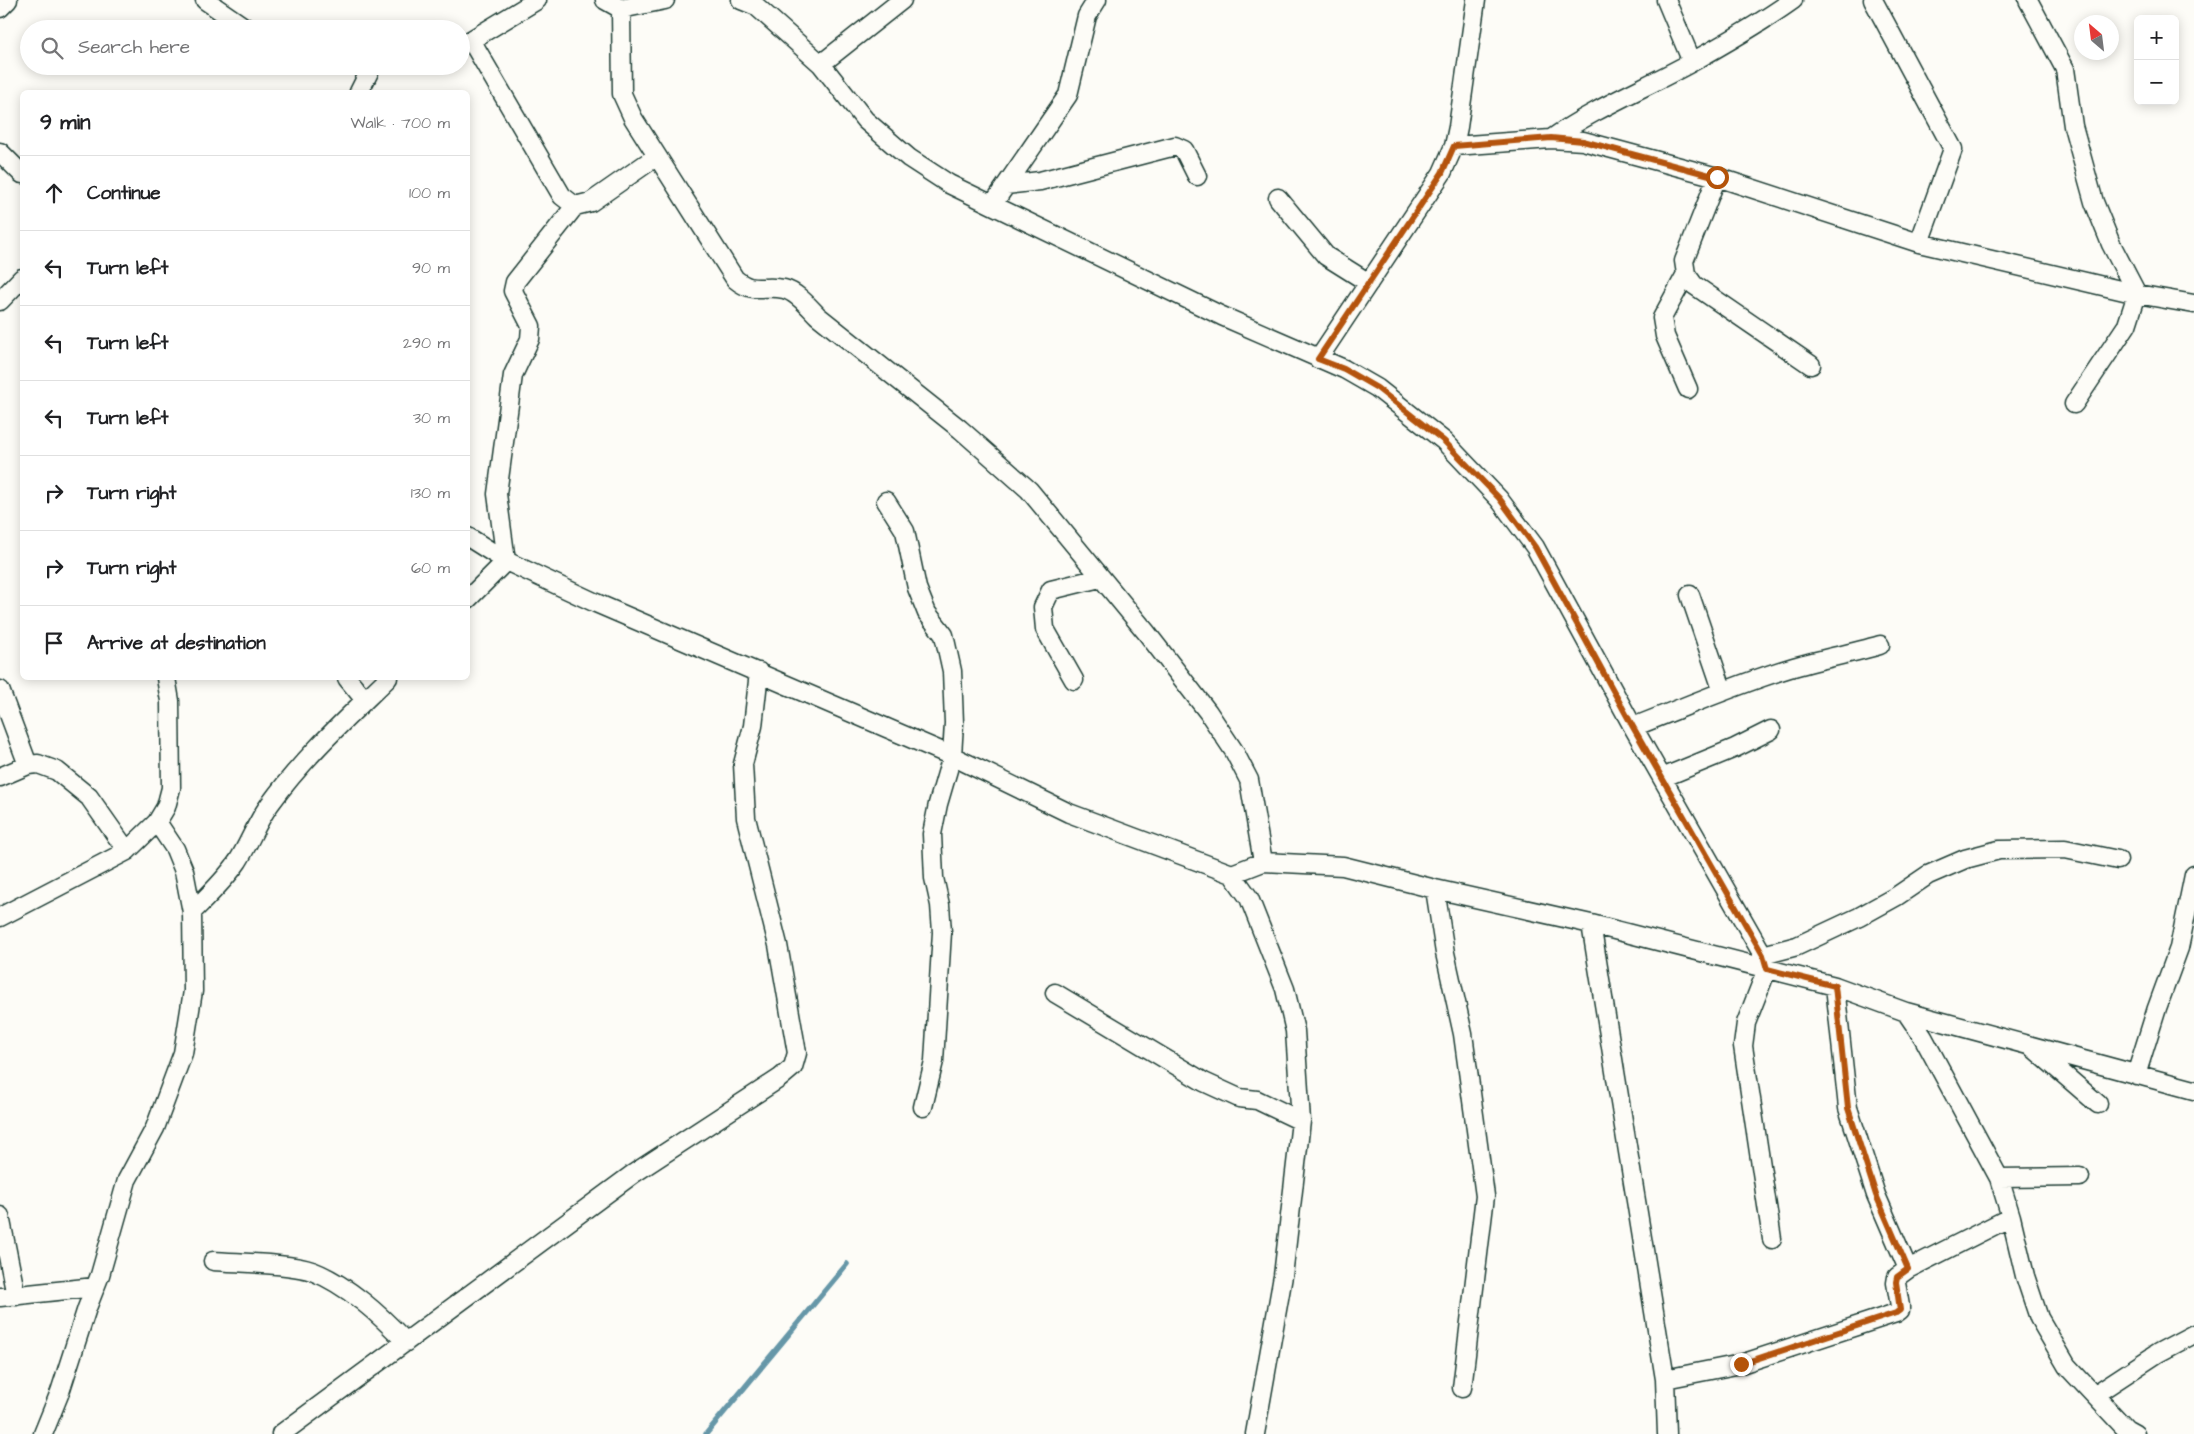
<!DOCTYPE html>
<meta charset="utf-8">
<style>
:root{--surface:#fff;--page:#f6f6f6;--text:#202124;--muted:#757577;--line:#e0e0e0}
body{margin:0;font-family:"Architects Daughter",sans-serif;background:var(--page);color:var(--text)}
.controls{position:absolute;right:15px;top:15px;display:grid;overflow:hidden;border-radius:8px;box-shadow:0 2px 12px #0003}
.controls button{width:45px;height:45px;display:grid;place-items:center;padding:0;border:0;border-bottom:1px solid var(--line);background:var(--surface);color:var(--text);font:25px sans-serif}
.compass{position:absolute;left:2074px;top:15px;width:45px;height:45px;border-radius:50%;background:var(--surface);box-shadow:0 2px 12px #0003;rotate:332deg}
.stop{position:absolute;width:15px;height:15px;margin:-11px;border:4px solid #b45309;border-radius:50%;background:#fff}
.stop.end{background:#b45309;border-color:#fff;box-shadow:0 1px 5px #0008}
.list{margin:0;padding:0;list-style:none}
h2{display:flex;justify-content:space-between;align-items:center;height:65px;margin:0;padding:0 20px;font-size:21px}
h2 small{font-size:16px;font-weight:400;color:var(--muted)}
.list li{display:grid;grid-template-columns:32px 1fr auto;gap:15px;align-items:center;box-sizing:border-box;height:75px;padding:0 20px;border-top:1px solid var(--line)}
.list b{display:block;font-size:19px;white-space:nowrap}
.list em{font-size:16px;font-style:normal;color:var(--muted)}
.icon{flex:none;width:28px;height:28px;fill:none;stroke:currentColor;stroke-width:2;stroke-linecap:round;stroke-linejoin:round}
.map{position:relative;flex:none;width:2194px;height:1434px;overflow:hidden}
.search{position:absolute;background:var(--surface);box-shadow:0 2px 12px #0003;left:20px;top:20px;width:450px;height:55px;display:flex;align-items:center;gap:12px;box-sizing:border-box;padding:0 18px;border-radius:28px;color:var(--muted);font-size:19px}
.panel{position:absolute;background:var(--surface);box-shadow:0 2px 12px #0003;left:20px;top:90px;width:450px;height:590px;border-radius:8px}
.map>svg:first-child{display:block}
</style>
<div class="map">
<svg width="2194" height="1434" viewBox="0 0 2194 1434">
<rect width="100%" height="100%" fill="#fdfcf7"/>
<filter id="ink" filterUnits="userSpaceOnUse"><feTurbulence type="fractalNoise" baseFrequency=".02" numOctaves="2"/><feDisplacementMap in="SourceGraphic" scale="10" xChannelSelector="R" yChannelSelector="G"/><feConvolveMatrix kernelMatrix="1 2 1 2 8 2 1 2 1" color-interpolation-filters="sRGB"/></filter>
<g filter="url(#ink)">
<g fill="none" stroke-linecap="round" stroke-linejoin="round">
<path stroke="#6697a8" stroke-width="5.5" d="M706,1434L847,1264"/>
<defs>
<path id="street" d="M205,0L247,29
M605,0L621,9L665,0
M741,0L756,6L821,64L865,120L909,158L949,184L1222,316L1344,369L1377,388L1444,441L1499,499L1535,547L1633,727L1763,955L1767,969L1746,1023L1743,1046L1772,1239
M1666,0L1692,62
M1873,0L1953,149L1919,243
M2028,0L2065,69L2073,126L2094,202L2111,244L2137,294L2127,325L2074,404
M0,8L8,0
M621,9L622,94L633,118L735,279C754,295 763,284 784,289C797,292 809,307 818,316L960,429L1029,490L1146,632L1208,712L1234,751L1249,780L1263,862
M471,40L562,196L575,206L591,202L657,156
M462,44L471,40L537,0
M821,64L902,0
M359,92L372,66
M1551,139C1595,108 1645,88 1692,62C1726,43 1761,23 1793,0
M1454,146L1551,139L1583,141L1717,177L1919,243L2137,294L2194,304
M0,152L22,174
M1717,177L1684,261L1686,274L1694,285L1811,365
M1006,185L1040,181L1175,146L1184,150L1197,176
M1278,198L1326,256L1369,283
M993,204L1068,95L1087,16L1097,0
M1686,274L1662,318L1665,336L1688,389
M0,301L22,278
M1318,359L1442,173L1454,146L1458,127L1476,0
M886,501L905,531L917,588L927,613L944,635L952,671L954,723L952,756L938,804L932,834L934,878L940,905L942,932L934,1061L923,1107
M468,537L506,561L596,603L952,756L1069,813L1232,874L1249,898L1285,989L1295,1031L1301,1121L1283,1276L1255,1434
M1690,595L1723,692
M468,599L506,561L497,494L513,375L530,339L531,326L513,291L515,282L575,206
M347,678L365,700
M1074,680L1045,629L1043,607L1051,590L1100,578
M0,690L28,765
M1633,727C1685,707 1737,684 1790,668C1820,659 1850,654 1880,645
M0,777L28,765L38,764L57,771L89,797L127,851
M1662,778L1735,748L1771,730
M1232,874L1263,862L1343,866L1435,889L1591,924L1835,986L1906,1012L2194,1090
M1435,889L1445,953L1463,1034L1485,1196L1462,1388
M192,912C208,896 225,880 238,861C250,842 257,821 270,804C304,757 347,718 388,678
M0,917L127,851L157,822L166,807L171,788L170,701L166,678
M1591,924L1665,1379L1667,1434
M1763,955L1797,946L1859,917L1897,896L1928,875L1965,859L1999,850L2065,849L2118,860
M1835,986L1848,1108L1876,1195L1908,1269
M1055,993L1204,1082L1239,1098L1257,1100L1301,1121
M1906,1012L1923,1037L1999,1178L2011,1217L2025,1276L2039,1318L2067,1366L2126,1429L2135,1434
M2032,1047L2098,1104
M2136,1075L2157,1008L2179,948L2194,875
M1999,1178L2080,1177
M0,1216L16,1296
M213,1261C238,1263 290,1263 312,1271C348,1285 380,1315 406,1342
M0,1297L95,1287
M1665,1379L1741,1364L1896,1313L1900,1310V1306L1896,1283L1897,1277L1908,1269L2011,1217
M2094,1395L2158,1353L2194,1334
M43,1434L60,1392L87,1308L100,1275L127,1180L155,1128L183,1053L193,991L192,912L184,871L175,849L157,822
M281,1434L633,1174L780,1078L793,1067L797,1053L778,945L746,818L743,764L753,726L759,672"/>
</defs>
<use href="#street" stroke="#1f3d34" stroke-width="21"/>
<use href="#street" stroke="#fdfcf7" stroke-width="18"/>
</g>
</g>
<g fill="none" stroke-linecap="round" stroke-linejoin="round" filter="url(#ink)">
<path stroke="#b45309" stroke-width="6" d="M1717,177L1583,141L1551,138L1454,146L1442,173L1318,359L1344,369L1377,388L1444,441L1499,498L1535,547L1633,727L1763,955L1767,969L1835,986L1848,1108L1876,1195L1908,1269L1897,1277L1896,1282L1900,1310L1896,1313L1741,1364"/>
</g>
</svg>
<div class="controls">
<button>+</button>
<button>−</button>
</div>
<svg class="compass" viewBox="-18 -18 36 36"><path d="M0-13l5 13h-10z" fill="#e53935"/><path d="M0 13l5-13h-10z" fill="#757577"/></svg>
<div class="stop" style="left:1717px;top:177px"></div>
<div class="stop end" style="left:1741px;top:1364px"></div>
<div class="search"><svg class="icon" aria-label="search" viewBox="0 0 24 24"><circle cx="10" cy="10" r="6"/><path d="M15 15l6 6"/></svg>Search here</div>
<section class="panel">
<h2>9 min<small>Walk · 700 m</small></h2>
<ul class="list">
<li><svg class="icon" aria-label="ahead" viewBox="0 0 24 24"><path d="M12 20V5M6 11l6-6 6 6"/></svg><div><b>Continue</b></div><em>100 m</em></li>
<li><svg class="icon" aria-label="left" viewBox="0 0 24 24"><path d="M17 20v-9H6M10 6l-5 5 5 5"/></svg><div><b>Turn left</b></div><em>90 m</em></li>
<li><svg class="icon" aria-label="left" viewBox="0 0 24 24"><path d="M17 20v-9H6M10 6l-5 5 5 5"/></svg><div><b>Turn left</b></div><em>290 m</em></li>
<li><svg class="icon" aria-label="left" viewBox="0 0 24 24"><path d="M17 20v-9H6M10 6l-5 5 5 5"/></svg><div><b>Turn left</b></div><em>30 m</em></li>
<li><svg class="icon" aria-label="right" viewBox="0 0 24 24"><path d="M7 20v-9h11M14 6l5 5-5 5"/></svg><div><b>Turn right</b></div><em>130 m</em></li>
<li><svg class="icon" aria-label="right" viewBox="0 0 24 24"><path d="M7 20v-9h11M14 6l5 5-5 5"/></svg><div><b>Turn right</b></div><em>60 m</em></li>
<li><svg class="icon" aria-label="arrive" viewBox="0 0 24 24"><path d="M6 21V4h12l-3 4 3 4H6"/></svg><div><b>Arrive at destination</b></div></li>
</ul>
</section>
</div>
